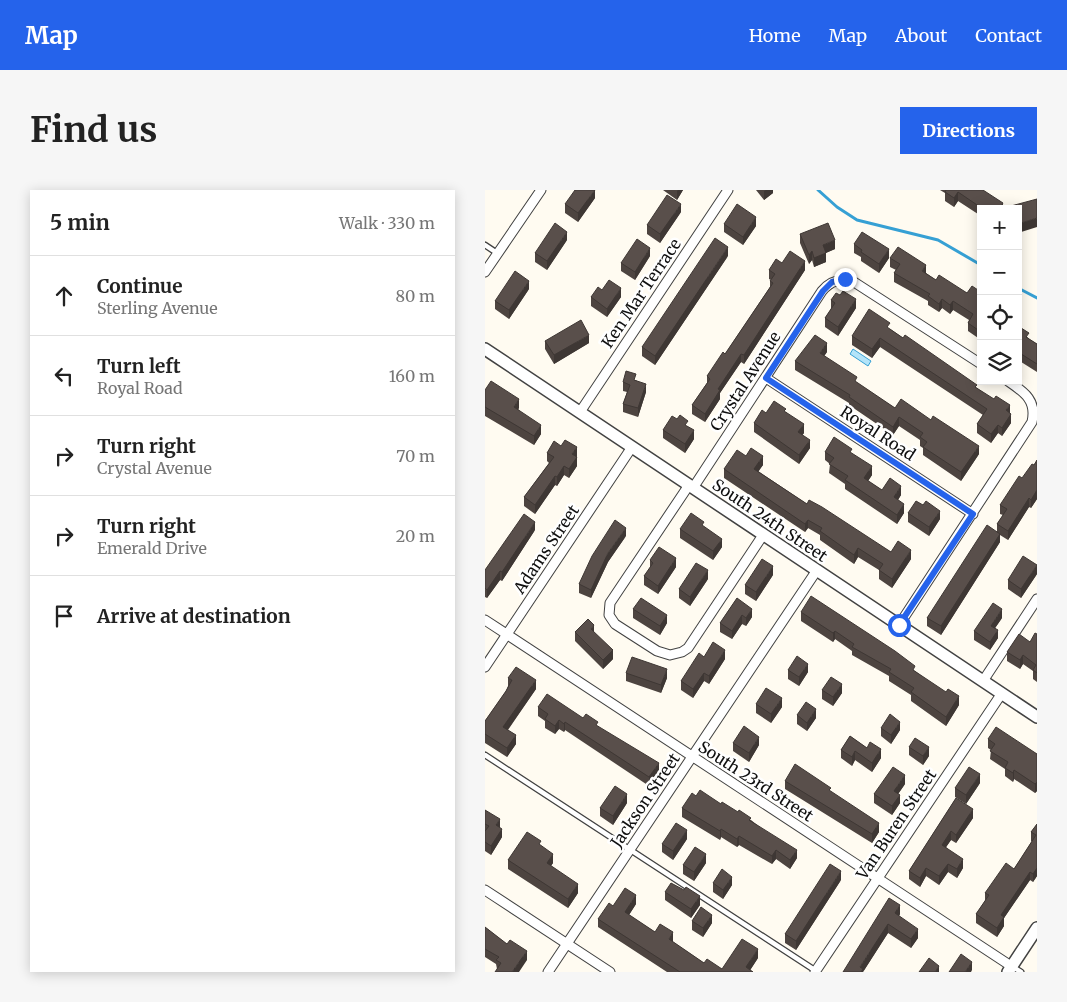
<!DOCTYPE html>
<meta charset="utf-8">
<style>
:root{--surface:#fff;--page:#f6f6f6;--text:#222;--muted:#767676;--line:#e0e0e0;--accent:#2563eb}
body{margin:0;font-family:Merriweather,serif;background:var(--page);color:var(--text)}
.controls{position:absolute;right:15px;top:15px;display:grid;overflow:hidden;border-radius:0px;box-shadow:0 2px 12px #0003}
.controls button{width:45px;height:45px;display:grid;place-items:center;padding:0;border:0;border-bottom:1px solid var(--line);background:var(--surface);color:var(--text);font:25px sans-serif}
.stop{position:absolute;width:15px;height:15px;margin:-11px;border:4px solid #2563eb;border-radius:50%;background:#fff}
.stop.end{background:#2563eb;border-color:#fff;box-shadow:0 1px 5px #0008}
.list{margin:0;padding:0;list-style:none}
h2{display:flex;justify-content:space-between;align-items:center;height:65px;margin:0;padding:0 20px;font-size:21px}
h2 small{font-size:16px;font-weight:400;color:var(--muted)}
.list li{display:grid;grid-template-columns:32px 1fr auto;gap:15px;align-items:center;box-sizing:border-box;height:80px;padding:0 20px;border-top:1px solid var(--line)}
.list b{display:block;font-size:19px;white-space:nowrap}
.list p{margin:0;font-size:16px;white-space:nowrap;color:var(--muted)}
.list em{font-size:16px;font-style:normal;color:var(--muted)}
.icon{flex:none;width:28px;height:28px;fill:none;stroke:currentColor;stroke-width:2;stroke-linecap:round;stroke-linejoin:round}
.map{position:relative;flex:none;width:552px;height:782px;overflow:hidden;border-radius:0px}
header{display:flex;align-items:center;gap:30px;box-sizing:border-box;height:70px;padding:0 25px;background:var(--accent);color:#fff}
header strong{font-size:24px}
nav{display:flex;gap:28px;margin-inline-start:auto;font-size:18px}
.intro{display:flex;align-items:center;justify-content:space-between;box-sizing:border-box;height:120px;padding:0 30px}
h1{margin:0;font-size:35px}
.button{padding:12px 22px;border-radius:0px;background:var(--accent);color:#fff;font-size:18px;font-weight:700}
main{display:flex;gap:30px;padding:0 30px}
aside{flex:1;background:var(--surface);border-radius:0px;box-shadow:0 2px 12px #0003}
.map>svg:first-child{display:block}
</style>
<header>
<strong>Map</strong>
<nav><a>Home</a><a>Map</a><a>About</a><a>Contact</a></nav>
</header>
<div class="intro"><h1>Find us</h1><a class="button">Directions</a></div>
<main>
<aside>
<h2>5 min<small>Walk · 330 m</small></h2>
<ul class="list">
<li><svg class="icon" aria-label="ahead" viewBox="0 0 24 24"><path d="M12 20V5M6 11l6-6 6 6"/></svg><div><b>Continue</b><p>Sterling Avenue</p></div><em>80 m</em></li>
<li><svg class="icon" aria-label="left" viewBox="0 0 24 24"><path d="M17 20v-9H6M10 6l-5 5 5 5"/></svg><div><b>Turn left</b><p>Royal Road</p></div><em>160 m</em></li>
<li><svg class="icon" aria-label="right" viewBox="0 0 24 24"><path d="M7 20v-9h11M14 6l5 5-5 5"/></svg><div><b>Turn right</b><p>Crystal Avenue</p></div><em>70 m</em></li>
<li><svg class="icon" aria-label="right" viewBox="0 0 24 24"><path d="M7 20v-9h11M14 6l5 5-5 5"/></svg><div><b>Turn right</b><p>Emerald Drive</p></div><em>20 m</em></li>
<li><svg class="icon" aria-label="arrive" viewBox="0 0 24 24"><path d="M6 21V4h12l-3 4 3 4H6"/></svg><div><b>Arrive at destination</b></div></li>
</ul>
</aside>
<div class="map">
<svg width="552" height="782" viewBox="0 0 552 782">
<rect width="100%" height="100%" fill="#fffbf1"/>
<path fill="#b3e4f9" stroke="#36a0d4" d="M368,159L386,171L383,176L365,164Z"/>
<g fill="none" stroke-linecap="round" stroke-linejoin="round">
<path stroke="#36a0d4" stroke-width="3" d="M333,0L352,17L372,30L453,50L496,75
M533,98L552,108"/>
<defs>
<path id="service" d="M0,55L12,63
M0,565L331,781
M528,777L536,782"/>
<path id="minor" d="M0,82L56,0
M281,188L488,324
M95,222L243,0
M204,295L125,413L124,425L130,434L172,461L185,465L197,462L203,458L278,345
M208,298L337,101C346,90 356,88 369,92L496,174
M0,430L526,776
M414,435L547,232C552,210 539,202 523,191
M0,477L147,257
M498,491L552,409
M0,700L125,782
M63,782L332,380
M330,782L517,503"/>
<path id="tertiary" d="M0,159L552,527
M523,782L552,738"/>
</defs>
<use href="#service" stroke="#424242" stroke-width="7"/>
<use href="#minor" stroke="#424242" stroke-width="11"/>
<use href="#tertiary" stroke="#424242" stroke-width="14"/>
<use href="#service" stroke="#fff" stroke-width="4.5"/>
<use href="#minor" stroke="#fff" stroke-width="9"/>
<use href="#tertiary" stroke="#fff" stroke-width="11"/>
</g>
<path fill="#4d4440" d="M178,0H198L192,10Z
M271,0H288V3L279,10Z
M455,0H498L518,19H496V26L473,11L469,17L460,11V3Z
M110,8L93,32L80,23V14Z
M196,22L175,53L162,44V35Z
M239,34L271,36L258,55L239,42Z
M315,44L350,59L341,63V72L329,77L327,70L324,74L315,53Z
M82,50L62,80L50,72V63Z
M369,54L404,68L394,83L376,71V67L369,63Z
M165,66L150,90L136,81V73Z
M243,66L170,175L157,166V157Z
M405,68L441,83L451,90L482,103L496,102V150L483,141V133L484,130L468,120L465,124L457,118L454,122L443,115V111L409,92V83L411,80L405,77Z
M297,73L320,80L259,174L256,172L235,203V209L220,232L207,224V215L222,193V186L240,164L285,97V91L286,90L284,89V80Z
M44,99L24,129L10,119V111Z
M117,100L136,107L122,127L106,116V107Z
M346,110L371,118L353,146L340,137V128L346,119Z
M533,136L544,149L552,154V187V182L533,170Z
M405,139L492,198L525,223L526,233L517,246L513,243L506,253L492,243V234L498,225L395,157L387,168L367,155V146Z
M60,151L104,153L69,174L60,159Z
M342,162L339,166L372,193L410,218L494,264L476,291L438,265V258L435,256V250L414,236L408,245L364,215V213L310,180V171Z
M151,190L161,202L153,227L138,222V214L142,202L138,201V192Z
M0,200L34,218L33,219L56,244L49,255L0,226Z
M301,222L319,243L317,245L325,258L314,274L269,242V233L281,223Z
M203,237L209,249L200,263L178,248V240Z
M340,262L367,264L387,285L383,291L397,300L416,305L413,310L419,323L412,334L360,299V294L344,283L345,274L340,270Z
M62,263L92,266V276L84,288L79,285L72,296L70,295L50,324L39,316V307L64,273L62,271Z
M261,266L278,275L273,281L322,314L406,362L426,369L407,398L394,389V380L373,367L369,374L335,350V345L323,338L320,342L239,288V279Z
M552,270V309L546,318L544,317L523,350L515,345V352L456,445L442,436V428L512,341V334L518,325L515,324V315L549,275Z
M423,323L455,329L444,346L423,332Z
M219,337L237,357L228,370L195,348V339Z
M50,340L17,391L15,390L2,408L0,407V380Z
M141,346L123,372L106,408L94,403V394Z
M165,370L191,377L173,404L159,395V386L165,378Z
M552,384L536,408L523,399V390Z
M288,385L271,411L260,404V395Z
M223,389L205,416L194,408V399Z
M252,408L267,427L261,436L257,434L247,449L235,442V433Z
M148,419L182,433L175,445L148,428Z
M316,422L430,481L474,515L461,536L426,511V505L404,491V486L367,465V461L350,449L348,452L316,431Z
M517,428L510,438L513,448L505,460L489,450V441Z
M90,442H109L128,469L118,479L90,451Z
M552,444V492L548,489V481L538,474L535,479L522,471V462L545,452Z
M219,467L240,469L224,494L219,491L208,508L196,500V491Z
M303,480L323,482L314,496L303,489Z
M141,483L182,488L176,503L141,491Z
M23,488L51,499L23,540L31,554L22,567L0,553V531L21,501L23,496Z
M337,500L357,503L348,516L337,509Z
M271,514L297,517L286,533L271,523Z
M53,517L98,528L113,537L174,582L164,596L80,540L79,542L74,539L70,544L60,538V531L53,526Z
M312,525L331,528L322,541L312,534Z
M396,538L415,540L406,554L396,546Z
M365,546L396,568L387,582L370,570L367,576L356,568V560Z
M503,549L552,564V601L550,603L529,589L528,592L520,586V579L505,569L506,560L503,558Z
M248,553L274,555L264,572L248,561Z
M424,557L444,566L438,575L424,565Z
M300,591L346,602L394,642L387,653L300,599Z
M495,593L481,614L470,607V598Z
M420,594L413,604L415,613L407,625L389,613V604Z
M211,606L236,614L266,630L312,668L305,679L291,669L287,674L254,655L252,657L236,647L235,650L197,627V618Z
M471,608L488,628L471,653L466,650L461,657L478,678L472,688L463,682L454,695L441,686L435,697L424,689V681Z
M142,613L128,635L115,626V618Z
M0,620L15,638L17,647L6,665L0,661Z
M552,634V686L548,692L545,690L519,728V736L512,747L491,733V724L500,711V703L529,679L547,651H546V642Z
M202,649L188,670L177,662V654Z
M56,656L68,673L66,676L93,703L83,718L23,679V670Z
M221,673L209,691L198,684V675Z
M356,690L311,760L300,753V744Z
M228,693L247,695L238,709L228,702Z
M180,702L215,715L206,728L180,710Z
M404,708L415,724L414,726L433,748L426,758L403,743L378,782Z
M151,714L144,725L170,742L188,751V752L219,773L237,779L273,768L265,780L268,782H182L113,737V729L128,716Z
M207,731L227,733L218,747L207,740Z
M0,737L42,770L12,779L11,774L0,767Z"/>
<path fill="#3e3734" d="M110,0V8L93,32V23Z
M193,0H198L192,10V1Z
M281,0H288V3L279,10V1Z
M473,2V11L469,17V8Z
M518,13V19H514Z
M196,14V22L175,53V44Z
M271,27V36L258,55V47Z
M552,28V37L533,43V34Z
M82,42V50L62,80V71Z
M350,50V59L338,64V55Z
M243,57V66L170,175V166Z
M165,58V66L150,90V82Z
M404,59V68L394,83V74Z
M327,61V70L324,74V65Z
M341,63V72L329,77V68Z
M320,71V80L259,174V165Z
M441,75V84L437,81Z
M44,91V99L24,129V120Z
M136,98V107L122,127V119Z
M371,109V118L353,146V137Z
M457,109V118L454,122V114Z
M468,111V120L465,124V115Z
M104,145V153L69,174V165Z
M395,148V157L387,168V159Z
M342,153V162L335,172V163Z
M256,164V172L235,203V209L220,232V224L233,199Z
M161,194V202L153,227V218Z
M34,209V218L29,225V217Z
M525,215V224L521,220Z
M526,224V233L517,246V238Z
M414,227V236L408,245V237Z
M319,234V243L313,251V242Z
M56,235V244L49,255V246Z
M513,235V243L506,253V244Z
M209,240V249L200,263V254Z
M325,250V258L314,274V265Z
M494,256V264L476,291V282Z
M92,257V266L87,272V264Z
M278,266V275L269,288V279Z
M92,267V276L84,288V279Z
M79,276V285L72,296V287Z
M387,276V285L379,297V288Z
M70,286V295L50,324V315Z
M416,296V305L409,316V307Z
M552,300V309L546,318V310Z
M544,308V317L523,350V341Z
M419,314V323L412,334V325Z
M455,321V329L444,346V337Z
M323,330V338L320,342V334Z
M50,332V340L17,391V382Z
M141,338V346L123,372L106,408V400L123,363Z
M515,344V352L456,445V436Z
M237,349V357L228,370V361Z
M373,358V367L369,374V365Z
M426,360V369L407,398V389Z
M191,368V377L173,404V396Z
M552,375V384L536,408V399Z
M288,376V385L271,411V402Z
M223,380V389L205,416V407Z
M15,381V390L2,408V400Z
M267,419V427L261,436V428Z
M517,419V428L506,444V436Z
M182,425V433L175,445V436Z
M257,425V434L247,449V441Z
M109,435V444L106,439Z
M513,440V448L505,460V452Z
M350,441V449L348,452V443Z
M128,460V469L118,479V470Z
M240,460V469L224,494V486Z
M538,465V474L535,479V470Z
M323,474V482L314,496V487Z
M182,479V488L176,503V495Z
M219,483V491L208,508V499Z
M51,490V499L18,546V537Z
M357,494V503L348,516V507Z
M474,506V515L461,536V527Z
M297,508V517L286,533V524Z
M331,519V528L322,541V533Z
M74,530V539L70,544V536Z
M80,532V540L79,542V534Z
M415,532V540L406,554V545Z
M31,545V554L22,567V558Z
M274,547V555L264,572V563Z
M444,557V566L438,575V566Z
M396,559V568L387,582V573Z
M370,561V570L367,576V567Z
M174,573V582L164,596V587Z
M529,580V589L528,592V583Z
M495,584V593L481,614V605Z
M420,585V594L409,610V601Z
M552,592V601L550,603V594Z
M142,604V613L128,635V626Z
M415,605V613L407,625V616Z
M488,619V628L471,653V645Z
M15,629V638L11,635Z
M394,633V642L387,653V644Z
M17,639V647L6,665V656Z
M236,639V647L235,650V641Z
M202,640V649L188,670V661Z
M466,641V650L457,663V655Z
M254,646V655L252,657V649Z
M291,660V669L287,674V666Z
M312,660V668L305,679V670Z
M68,664V673L62,681V673Z
M221,664V673L209,691V682Z
M478,669V678L472,688V679Z
M463,674V682L454,695V686Z
M441,678V686L435,697V688Z
M552,678V686L548,692V684Z
M356,681V690L311,760V751Z
M545,682V690L519,728V736L512,747V738L516,725Z
M247,687V695L238,709V700Z
M93,694V703L83,718V709Z
M151,705V714L140,731V722Z
M215,706V715L206,728V719Z
M415,715V724L410,732V723Z
M227,725V733L218,747V738Z
M403,734V743L378,782H375V777Z
M433,739V748L426,758V749Z
M188,742V751L184,758V749Z
M273,759V768L264,782L261,777Z
M42,761V770L34,782H27Z
M487,772V780L486,782H480Z
M454,776V782H450Z"/>
<path fill="#594f4b" stroke="#3e3734" d="M90,0H110L93,23L80,14Z
M461,0H498L518,13L514,19H498L473,2L469,8L460,2Z
M182,5L196,14L175,44L162,35Z
M552,9V28L533,34V19H527L526,16Z
M252,14L271,27L258,47L239,34Z
M70,33L82,42L62,71L50,63Z
M343,33L350,50L338,55L341,63L329,68L327,61L324,65L315,44Z
M377,42L404,59L394,74L376,62L377,60L369,54Z
M230,48L243,57L170,166L157,157Z
M152,49L165,58L150,82L136,73Z
M413,57L441,75L437,81L451,90L454,85L482,103L487,96L496,102V106L494,108L496,110V142L483,133L488,124L468,111L465,115L457,109L454,114L443,106L445,104L409,83L415,74L405,68Z
M305,61L320,71L259,165L256,164L233,199L235,200L220,224L207,215L225,189L222,186L238,162L240,164L288,93L285,91L290,84L284,80L291,69L297,73Z
M30,81L44,91L24,120L10,111Z
M124,90L136,98L122,119L106,107L113,97L117,100Z
M358,101L371,109L353,137L340,128L350,113L346,110L351,103L355,105Z
M384,119L405,133L402,137L418,148L420,145L492,195L490,197L509,209L511,206L525,215L521,220L526,224L517,238L513,235L506,244L492,234L502,219L395,148L387,159L367,146Z
M96,130L104,145L69,165L60,151Z
M533,136L544,143L541,147L552,154V174L533,162Z
M330,145L342,153L335,163L372,187L370,191L410,218L416,209L446,230L448,226L494,256L476,282L438,257L442,252L435,247L438,243L414,227L408,237L364,207L365,205L310,171Z
M141,181L151,184L149,190L161,194L153,218L138,214L145,195L138,192Z
M6,191L34,209L29,217L56,235L49,246L0,217V200Z
M289,211L301,219L299,221L319,234L313,242L325,250L314,265L269,233L277,220L281,223Z
M195,225L203,231L200,235L209,240L200,254L178,240L187,226L192,229Z
M349,247L367,259L365,262L387,276L379,288L397,300L405,288L416,296L409,307L419,314L412,325L360,290L363,286L344,274L349,268L340,262Z
M80,250L92,257L87,264L92,267L84,279L79,276L72,287L70,286L50,315L39,307L69,267L62,263L69,251L76,256Z
M266,258L278,266L269,279L322,314L324,310L337,317L406,362L413,351L426,360L407,389L394,380L398,374L373,358L369,365L335,341L337,338L323,330L320,334L239,279L252,260L261,266Z
M552,270V300L546,310L544,308L523,341L512,334L522,319L515,315L534,286L537,288L547,274L549,275Z
M431,311L438,315L441,311L455,321L444,337L423,323Z
M206,323L219,332L217,335L237,349L228,361L195,339Z
M39,324L50,332L17,382L15,381L2,400L0,398V380Z
M130,330L141,338L123,363L106,400L94,394L107,366Z
M502,335L515,344L456,436L442,428Z
M174,357L191,368L173,396L159,386L168,373L165,370Z
M538,366L552,375L536,399L523,390Z
M277,369L288,376L271,402L260,395Z
M211,373L223,380L205,407L194,399Z
M326,406L410,461L430,476L428,480L461,502L463,499L474,506L461,527L426,502L429,498L404,482L406,479L367,457L369,454L350,441L348,443L316,422Z
M156,408L182,425L175,436L148,419Z
M252,408L267,419L261,428L257,425L247,441L235,433Z
M508,413L517,419L506,436L513,440L505,452L489,441Z
M103,429L109,435L106,439L128,460L118,470L90,442Z
M550,443L552,444V483L548,480L551,475L538,465L535,470L522,462L534,444L545,452Z
M228,452L240,460L224,486L219,483L208,499L196,491L214,463L219,467Z
M312,466L323,474L314,487L303,480Z
M147,467L182,479L176,495L141,483Z
M31,477L51,490L18,537L31,545L22,558L0,544V531L21,501L27,490L23,488Z
M346,487L357,494L348,507L337,500Z
M281,498L297,508L286,524L271,514Z
M62,504L98,528L101,524L113,532L111,535L174,573L164,587L80,532L79,534L74,530L70,536L60,529L63,524L53,517Z
M321,512L331,519L322,533L312,525Z
M405,524L415,532L406,545L396,538Z
M259,536L274,547L264,563L248,553Z
M511,537L552,564V592L550,594L529,580L528,583L520,578L523,572L505,561L510,554L503,549Z
M365,546L382,558L385,552L396,559L387,573L370,561L367,567L356,560Z
M430,548L444,557L438,566L424,557Z
M310,574L346,598L344,600L394,633L387,644L300,591Z
M408,577L420,585L409,601L415,605L407,616L389,604Z
M484,577L495,584L481,605L470,598Z
M130,596L142,604L128,626L115,618Z
M215,600L236,614L237,612L253,622L254,620L266,628L264,630L312,660L305,670L291,660L287,666L254,646L252,649L236,639L235,641L197,618L207,603L211,606Z
M471,608L488,619L471,645L466,641L457,655L478,669L472,679L463,674L454,686L441,678L435,688L424,681Z
M0,620L15,629L11,635L17,639L6,656L0,652V641L4,636L0,634Z
M191,633L202,640L188,661L177,654Z
M552,634V678L548,684L545,682L516,725L519,727L512,738L491,724L504,705L500,703L521,673L529,679L551,645L546,642Z
M42,642L56,651L54,654L68,664L62,673L93,694L83,709L23,670Z
M210,657L221,664L209,682L198,675Z
M345,674L356,681L311,751L300,744Z
M237,679L247,687L238,700L228,693Z
M186,693L199,700L201,697L215,706L206,719L180,702Z
M140,698L151,705L140,722L170,742L175,734L188,742L184,749L219,773L222,769L237,779L257,749L273,759L261,777L268,782H195L113,729L124,713L128,716Z
M404,708L415,715L410,723L433,739L426,749L403,734L375,777L378,779L376,782H358Z
M216,717L227,725L218,738L207,731Z
M0,737L22,754L25,750L42,761L27,782H10L16,773L11,770L14,767L0,759Z
M476,764L487,772L480,782H464Z
M444,768L454,776L450,782H434Z"/>
<g fill="none" stroke-linecap="round" stroke-linejoin="round">
<path stroke="#2563eb" stroke-width="6" d="M360,89L347,92L338,101L281,188L488,324L414,435"/>
</g>
<g text-anchor="middle" dominant-baseline="central" stroke-width="5" stroke-linejoin="round" paint-order="stroke">
<g font-size="16" fill="#0f0f0f" stroke="#fff">
<text transform="translate(156 103) rotate(-56)">Ken Mar Terrace</text>
<text transform="translate(260 191) rotate(-57)">Crystal Avenue</text>
<text transform="translate(393 243) rotate(33)">Royal Road</text>
<text transform="translate(285 330) rotate(34)">South 24th Street</text>
<text transform="translate(61 359) rotate(-56)">Adams Street</text>
<text transform="translate(271 591) rotate(33)">South 23rd Street</text>
<text transform="translate(160 610) rotate(-56)">Jackson Street</text>
<text transform="translate(411 634) rotate(-56)">Van Buren Street</text>
</g>
</g>
</svg>
<div class="controls">
<button>+</button>
<button>−</button>
<button><svg class="icon" aria-label="locate" viewBox="0 0 24 24"><circle cx="12" cy="12" r="6"/><path d="M12 2v4M12 18v4M2 12h4M18 12h4"/></svg></button>
<button><svg class="icon" aria-label="layers" viewBox="0 0 24 24"><path d="M12 4l9 5-9 5-9-5zM3 14l9 5 9-5"/></svg></button>
</div>
<div class="stop" style="left:414px;top:435px"></div>
<div class="stop end" style="left:360px;top:89px"></div>
</div>
</main>
